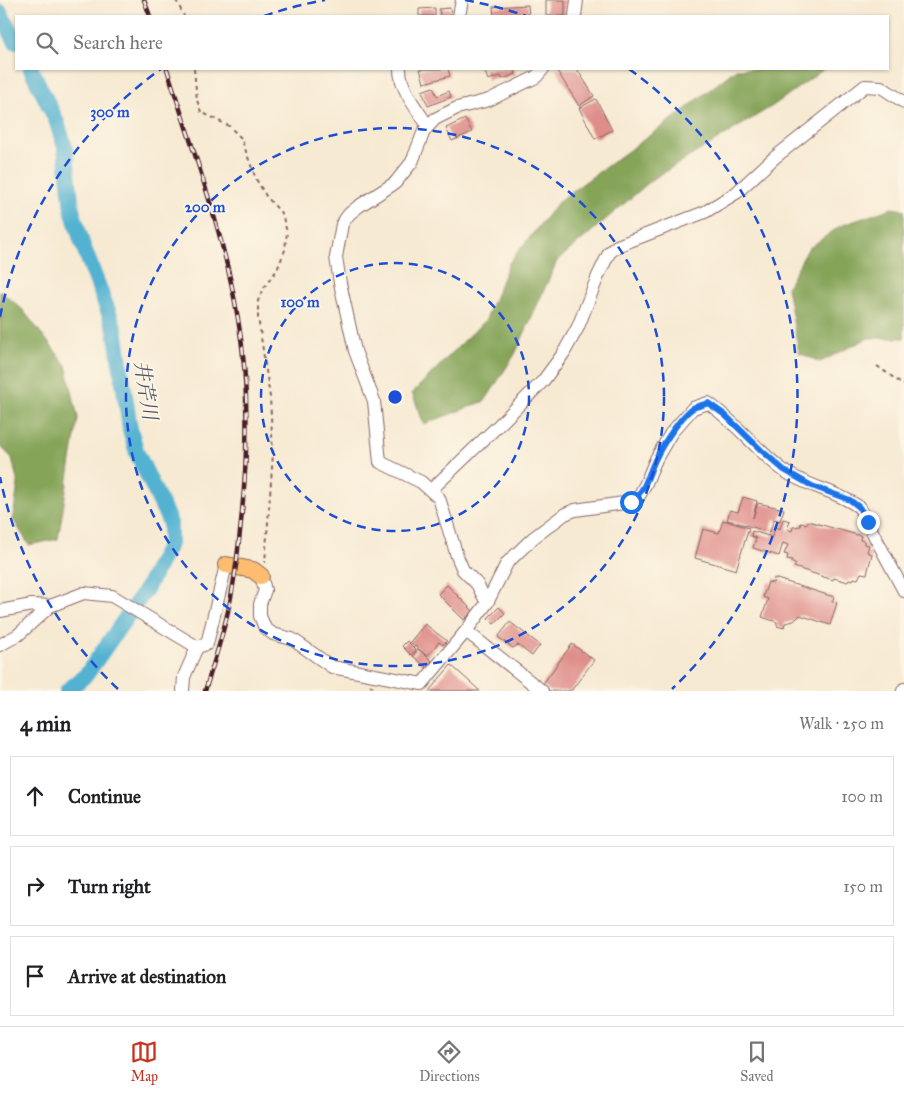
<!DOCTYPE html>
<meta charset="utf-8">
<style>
:root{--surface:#fff;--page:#f2f2f2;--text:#202124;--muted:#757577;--line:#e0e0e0;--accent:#c8321e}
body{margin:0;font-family:"IM FELL Great Primer","Noto Serif JP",serif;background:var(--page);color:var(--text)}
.stop{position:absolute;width:15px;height:15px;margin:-11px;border:4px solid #1a73e8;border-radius:50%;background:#fff}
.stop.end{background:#1a73e8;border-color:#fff;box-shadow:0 1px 5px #0008}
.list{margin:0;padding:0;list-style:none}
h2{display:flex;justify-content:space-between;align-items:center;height:65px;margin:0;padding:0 20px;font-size:21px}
h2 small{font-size:16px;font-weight:400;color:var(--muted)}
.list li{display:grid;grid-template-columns:32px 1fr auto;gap:15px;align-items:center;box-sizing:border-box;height:80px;margin:0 10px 10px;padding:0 10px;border:1px solid var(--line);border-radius:0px}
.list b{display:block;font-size:19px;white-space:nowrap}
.list em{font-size:16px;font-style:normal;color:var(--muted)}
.icon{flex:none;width:28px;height:28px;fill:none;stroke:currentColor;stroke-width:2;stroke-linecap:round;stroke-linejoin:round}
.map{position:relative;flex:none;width:904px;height:691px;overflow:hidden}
.search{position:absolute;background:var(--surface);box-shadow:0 1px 4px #0004;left:15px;right:15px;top:15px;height:55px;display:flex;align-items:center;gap:12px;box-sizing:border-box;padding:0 18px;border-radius:0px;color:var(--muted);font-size:19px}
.sheet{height:335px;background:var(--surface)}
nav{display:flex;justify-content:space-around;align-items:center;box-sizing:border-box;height:70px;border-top:1px solid var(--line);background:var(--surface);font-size:14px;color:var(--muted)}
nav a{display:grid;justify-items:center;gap:2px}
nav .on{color:var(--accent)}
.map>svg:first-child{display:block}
</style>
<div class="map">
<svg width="904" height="691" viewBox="0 0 904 691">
<rect width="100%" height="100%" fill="#fcf5e5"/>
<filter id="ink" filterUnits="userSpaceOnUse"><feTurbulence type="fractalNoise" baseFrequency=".02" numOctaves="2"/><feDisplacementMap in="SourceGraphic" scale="10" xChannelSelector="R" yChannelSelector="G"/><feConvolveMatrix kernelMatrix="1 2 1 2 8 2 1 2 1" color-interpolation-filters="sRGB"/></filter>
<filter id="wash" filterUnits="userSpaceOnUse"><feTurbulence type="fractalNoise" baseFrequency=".0096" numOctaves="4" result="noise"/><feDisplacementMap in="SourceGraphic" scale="20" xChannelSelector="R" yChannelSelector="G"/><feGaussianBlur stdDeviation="1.12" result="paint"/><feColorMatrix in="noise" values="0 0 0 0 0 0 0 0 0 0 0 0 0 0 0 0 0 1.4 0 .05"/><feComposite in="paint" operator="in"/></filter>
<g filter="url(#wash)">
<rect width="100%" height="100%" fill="#f7ead3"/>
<path fill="#85a458" stroke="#686242" d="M736,69H824L774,105L653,179L557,261L515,354L485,401L424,424L412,393L486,319L509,263L560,200L678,115Z
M892,208L904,210V338H868L820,362L799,353L787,287L808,249L840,226Z
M0,291L22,309L66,365L78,418L58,539L29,545L13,519L18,484L12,458L0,446Z"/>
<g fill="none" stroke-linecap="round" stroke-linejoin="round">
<path stroke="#53b2d1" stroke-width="16" d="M0,12L16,42
M31,69L56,120L65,147L72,209L82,243L115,329L130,429L137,453L170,523V543L146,589L86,675L67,691"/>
</g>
<g id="blocks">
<path fill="#df8d89" d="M546,0H565V16H546Z
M528,5L529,16H494L493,7Z
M435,8V16H419V9Z
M450,8L451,16H440L439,9Z
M420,69H448L450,76L424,83Z
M484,69H514L516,74L502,79L501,76L488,80Z
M556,69H577L594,96L579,106Z
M433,87L437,96L449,91L451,97L428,106L422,91Z
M596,99L612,130L595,139L579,108Z
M465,119L472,132L452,141L446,128Z
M743,497L757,501L753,518L758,503L784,509L780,521L774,519L770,532L727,520L730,510L738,512Z
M783,519L790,521L787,529L792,531L793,527L801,526L800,523L806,524L808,521L861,536L860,540L864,541V544L869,545L867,552L872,554L867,574L861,573L858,579L854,578L853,580L849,579L848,582L834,578L833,580L794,567L796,564L792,563V560L787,559L788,555L784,554L788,545L783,543L779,556L753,548L756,538L751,536L752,531L772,537L775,527L780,529Z
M723,520L749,528L736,570L695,558L703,529L719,533Z
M774,578L834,597L832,602L837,603L830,625L800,615L794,621L785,623L784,628L777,626V622L762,617L768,599L763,597L768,582L773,583Z
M447,585L473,611L464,620L438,594Z
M499,607L505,613L494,624L488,618Z
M510,622L540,645L532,656L518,645L513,648L498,637Z
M425,624L447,641L443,645L439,642L427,656L410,642Z
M407,641L416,650L411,655L402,646Z
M572,644L594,660L571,691H550L542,685Z
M418,649L432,661L427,668L413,656Z
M451,665L480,691H429Z"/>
</g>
</g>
<g filter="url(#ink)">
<use href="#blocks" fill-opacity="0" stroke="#876666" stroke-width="1"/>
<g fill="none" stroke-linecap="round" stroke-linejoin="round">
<defs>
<path id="minor" d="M459,16L462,0
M575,16L577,0
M400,69C400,89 417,109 428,126
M431,490L500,424L543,381L563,354L578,327L598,276L609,253L617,246L705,212L736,193L774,158L865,86L881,87L904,102
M261,576L265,590L260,604V616L265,628L273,634L292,639L332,667L422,684L466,631L487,603L507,563L533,538L565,514L575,510L631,502L639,496L646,483L656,459L671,433L693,408L708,403C736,422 756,450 783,470C806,487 836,490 859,507L904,591
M487,603L477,584L463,570L457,556L439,498L421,482L380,462L374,401L355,351L340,283L336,257L342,224L349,214L359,206L395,183L412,162L424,131L435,119L457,108L489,100L536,77L543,69
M0,611L32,605L50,606
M466,631L542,691
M0,645L18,635L50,606L84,593L112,596L197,647
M183,691L184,677L197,647L207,644L226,565
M903,691L904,689"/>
<path id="major" d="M226,565L253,570L261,576"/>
</defs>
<use href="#minor" stroke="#876666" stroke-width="14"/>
<use href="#major" stroke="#876666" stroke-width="18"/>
<path stroke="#876666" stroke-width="2" stroke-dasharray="4 4" stroke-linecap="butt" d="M176,0L184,16
M194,69L197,100L201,112L229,126L241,138L256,179L266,196L282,214L287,232L285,250L277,270L263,289L258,301V317L270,397L273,454L265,563
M877,366L904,385
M370,685L377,691"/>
<use href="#minor" stroke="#fff" stroke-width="12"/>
<use href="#major" stroke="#fdbc70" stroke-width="16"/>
<defs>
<path id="rail" d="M144,0L150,16
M167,69C193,151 224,233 238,319C250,386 248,455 241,522C238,552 235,582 228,611C222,638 213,665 205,691"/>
</defs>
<use href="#rail" stroke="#4a1f2b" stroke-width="4.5"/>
<use href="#rail" stroke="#fcf5e5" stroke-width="2.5" stroke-dasharray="8" stroke-linecap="butt"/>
</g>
</g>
<g fill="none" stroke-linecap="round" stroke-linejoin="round" filter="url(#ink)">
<path stroke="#1a73e8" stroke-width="6" d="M631,502C646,490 648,474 656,458C662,445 681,416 693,408C697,406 704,405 708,403L725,415L761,450L784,470L812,486L850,500L859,507L868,522"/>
</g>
<g fill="none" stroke="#1d4ed8" stroke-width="2.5" stroke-dasharray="9 6">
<circle cx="395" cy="397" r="134"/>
<circle cx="395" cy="397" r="269"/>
<path d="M118 689A403 403 0 0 1 0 477M0 317A403 403 0 0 1 161 69M264 16A403 403 0 0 1 325 0M465 0A403 403 0 0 1 526 16M629 69A403 403 0 0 1 672 689"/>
</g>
<g text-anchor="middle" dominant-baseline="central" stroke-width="4" stroke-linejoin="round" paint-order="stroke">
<g font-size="20" font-style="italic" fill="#4d5265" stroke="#fcf5e5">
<text transform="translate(146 390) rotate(81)">井芹川</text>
</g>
</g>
<circle cx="395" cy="397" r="8" fill="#1d4ed8" stroke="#fcf5e5" stroke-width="2.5"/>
<g font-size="15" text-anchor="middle" font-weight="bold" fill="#1d4ed8" stroke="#fcf5e5" stroke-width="4" stroke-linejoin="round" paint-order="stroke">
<text x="110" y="117">300 m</text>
<text x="205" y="212">200 m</text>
<text x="300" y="307">100 m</text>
</g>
</svg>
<div class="stop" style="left:631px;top:502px"></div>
<div class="stop end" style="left:868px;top:522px"></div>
<div class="search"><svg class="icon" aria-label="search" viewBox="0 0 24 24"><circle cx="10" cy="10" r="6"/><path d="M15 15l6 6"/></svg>Search here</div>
</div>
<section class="sheet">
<h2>4 min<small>Walk · 250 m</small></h2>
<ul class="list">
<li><svg class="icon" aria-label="ahead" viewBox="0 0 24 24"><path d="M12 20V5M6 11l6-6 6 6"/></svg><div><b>Continue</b></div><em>100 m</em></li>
<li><svg class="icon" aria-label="right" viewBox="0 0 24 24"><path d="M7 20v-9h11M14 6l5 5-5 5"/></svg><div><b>Turn right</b></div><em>150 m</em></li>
<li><svg class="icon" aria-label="arrive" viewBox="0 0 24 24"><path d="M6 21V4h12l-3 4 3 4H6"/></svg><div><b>Arrive at destination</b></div></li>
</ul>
</section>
<nav>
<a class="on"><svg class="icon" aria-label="map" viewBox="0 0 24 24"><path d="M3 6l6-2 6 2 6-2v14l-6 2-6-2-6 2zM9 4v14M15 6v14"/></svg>Map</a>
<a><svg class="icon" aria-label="directions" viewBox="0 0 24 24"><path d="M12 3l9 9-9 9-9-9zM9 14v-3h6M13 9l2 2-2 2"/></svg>Directions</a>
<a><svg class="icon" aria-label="saved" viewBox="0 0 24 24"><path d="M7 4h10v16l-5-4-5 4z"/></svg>Saved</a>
</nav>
